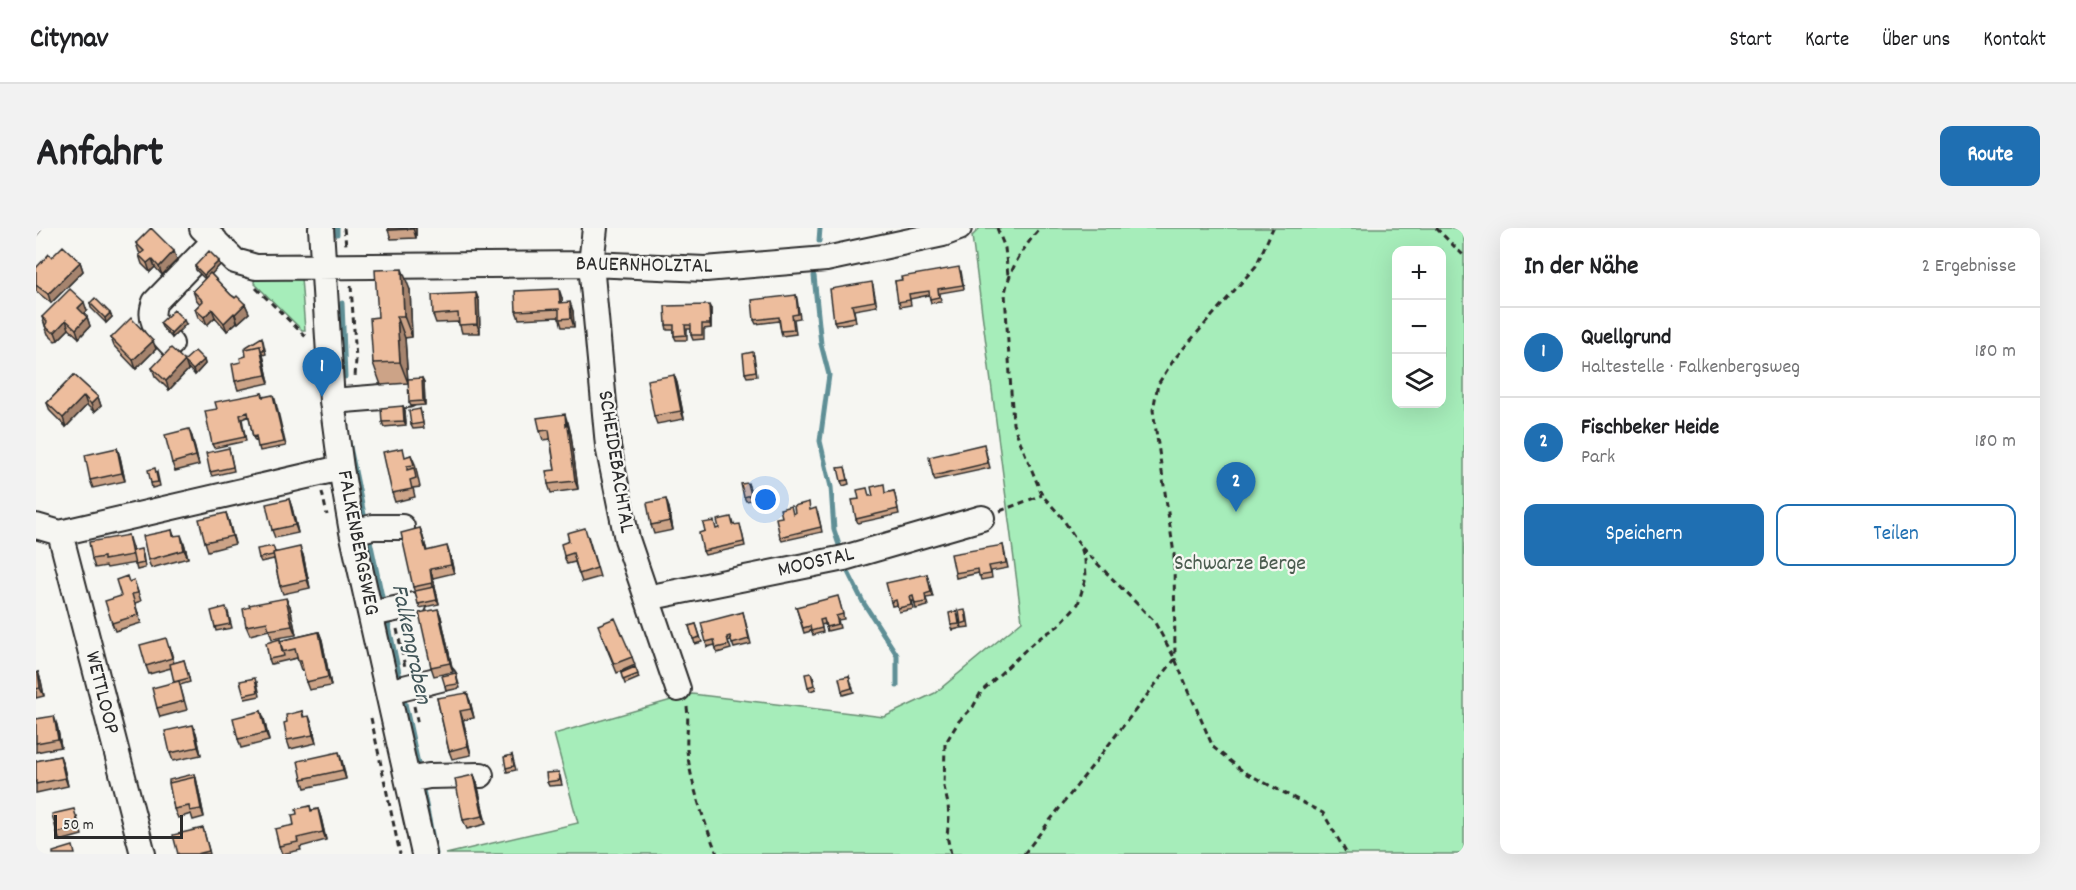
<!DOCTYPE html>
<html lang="de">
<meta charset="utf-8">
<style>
:root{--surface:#fff;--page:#f2f2f2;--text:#202124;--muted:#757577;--line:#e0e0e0;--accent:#1f6fb2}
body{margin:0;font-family:Dekko,sans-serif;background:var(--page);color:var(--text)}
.controls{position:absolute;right:18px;top:18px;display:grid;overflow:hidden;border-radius:12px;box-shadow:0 6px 24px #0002}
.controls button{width:54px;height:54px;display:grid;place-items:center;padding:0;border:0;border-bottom:2px solid var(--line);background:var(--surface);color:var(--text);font:30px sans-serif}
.scale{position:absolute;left:18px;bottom:15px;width:129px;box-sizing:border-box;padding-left:6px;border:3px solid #2b2b2b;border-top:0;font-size:16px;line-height:21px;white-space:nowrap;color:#2b2b2b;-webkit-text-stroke:4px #f6f6f2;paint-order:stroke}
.you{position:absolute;left:730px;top:272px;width:21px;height:21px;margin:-15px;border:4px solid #fff;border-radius:50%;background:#1a73e8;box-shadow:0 0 0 9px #1a73e833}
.badge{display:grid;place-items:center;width:39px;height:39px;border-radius:50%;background:var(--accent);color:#fff;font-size:20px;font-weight:700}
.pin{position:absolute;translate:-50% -50px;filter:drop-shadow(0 2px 3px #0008)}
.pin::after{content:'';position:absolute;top:32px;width:21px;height:18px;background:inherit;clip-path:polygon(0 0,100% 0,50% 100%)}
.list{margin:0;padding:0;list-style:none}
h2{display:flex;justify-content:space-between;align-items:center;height:78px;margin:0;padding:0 24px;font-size:26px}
h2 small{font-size:20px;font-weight:400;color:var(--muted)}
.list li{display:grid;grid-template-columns:39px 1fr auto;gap:18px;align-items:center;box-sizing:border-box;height:90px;padding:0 24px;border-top:2px solid var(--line)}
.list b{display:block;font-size:22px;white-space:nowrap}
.list p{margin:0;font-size:20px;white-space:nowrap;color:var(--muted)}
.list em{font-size:20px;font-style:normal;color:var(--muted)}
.actions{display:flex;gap:12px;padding:18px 24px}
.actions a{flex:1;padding:14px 0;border:2px solid var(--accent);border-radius:12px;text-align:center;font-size:21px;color:var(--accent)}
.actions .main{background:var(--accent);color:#fff}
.icon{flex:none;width:33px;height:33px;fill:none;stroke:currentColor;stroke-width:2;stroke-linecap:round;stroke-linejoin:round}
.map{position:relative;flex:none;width:1428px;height:626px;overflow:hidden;border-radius:12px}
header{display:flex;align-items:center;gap:36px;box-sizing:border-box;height:84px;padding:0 30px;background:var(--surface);border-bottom:2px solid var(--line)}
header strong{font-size:28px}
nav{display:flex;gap:33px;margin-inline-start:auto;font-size:21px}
.intro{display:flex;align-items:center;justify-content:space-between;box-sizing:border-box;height:144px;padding:0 36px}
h1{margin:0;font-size:42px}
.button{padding:15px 27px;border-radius:12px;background:var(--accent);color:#fff;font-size:21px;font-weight:700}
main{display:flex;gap:36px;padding:0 36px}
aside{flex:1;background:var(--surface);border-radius:12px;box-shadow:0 6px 24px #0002}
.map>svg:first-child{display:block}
</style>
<header>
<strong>Citynav</strong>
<nav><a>Start</a><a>Karte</a><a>Über uns</a><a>Kontakt</a></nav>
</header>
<div class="intro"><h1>Anfahrt</h1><a class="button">Route</a></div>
<main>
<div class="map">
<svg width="1428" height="626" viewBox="0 0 1428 626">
<rect width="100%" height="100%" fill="#f6f6f2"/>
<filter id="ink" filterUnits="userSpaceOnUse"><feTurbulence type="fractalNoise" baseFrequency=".0167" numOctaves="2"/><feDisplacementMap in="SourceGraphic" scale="12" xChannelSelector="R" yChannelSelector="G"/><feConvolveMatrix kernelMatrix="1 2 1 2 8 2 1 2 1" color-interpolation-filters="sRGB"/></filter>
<g filter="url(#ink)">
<path fill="#a6edba" stroke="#688c72" stroke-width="1.5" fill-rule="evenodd" d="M944,0H1428V626H410L542,595L518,506L656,466L848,489L899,465L986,393L936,8ZM1360,22H1406V176H1360Z
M219,47L265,50L269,102H266L218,55Z"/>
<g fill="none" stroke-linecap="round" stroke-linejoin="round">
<path stroke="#5f8f96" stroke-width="5" d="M301,0V6
M783,13L784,0
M778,48L785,116L793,147L784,213L795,259L798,302L805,323
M306,75L309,149
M313,214L330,296
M333,308L348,378
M808,336L827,374L861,427V458
M351,390L365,454
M367,466L384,545
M386,557L400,626"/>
<defs>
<path id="minor" d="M166,0L199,33L220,39L555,36L669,41L790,31L907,6L923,0
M285,0L296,173L305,240L316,304L388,626
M559,0L555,36L572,218L591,311L642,461
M135,116C123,102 111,94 119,74L179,12
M296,173L371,167
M0,298L24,305L305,240
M316,304L337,299H366
M24,305L107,626
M611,370L808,330L946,290
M335,386L378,377
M352,464L408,450
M372,552L393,548L445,547"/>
</defs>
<use href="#minor" stroke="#2b2b2b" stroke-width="28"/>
<path stroke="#2b2b2b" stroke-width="3" stroke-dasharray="6 4.5" stroke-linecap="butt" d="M308,0L310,17
M961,0L969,20L972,47
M1400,0L1428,28
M315,58L320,131L319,150
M220,60L271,110
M286,264L291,287
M964,283L1006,267
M1046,320L1118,393L1139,431L1177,519L1208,544L1287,585L1311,626
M361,401L369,439
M378,478L382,497
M651,479C653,493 650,508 651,522C655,557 668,593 681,626
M335,490L364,626
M915,626L911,608L913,590L912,576L908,559L909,516L923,493L937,479L945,464L999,413L1022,398L1042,376L1050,349L1049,332L1045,319L1025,288L1006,267L977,196L969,65C974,40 987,20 1004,0
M988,626L1139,431L1138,326L1117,182L1122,156L1139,130L1220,38L1237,0"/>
<use href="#minor" stroke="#f6f6f2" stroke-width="24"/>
</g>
<path fill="#cca387" stroke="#2b2b2b" stroke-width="1.5" d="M380,0V10L355,11L352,2Z
M100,15L141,32L126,47L119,39L114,44L106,36L103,27L105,26L103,24Z
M16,29L44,34L47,43L15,75L0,63V40Z
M184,37L175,46L195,67L209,76L213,85L202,95L201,94L191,103L179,89L171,97L162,89L159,81L164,76L160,71L157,63L169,51L160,42L159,38Z
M925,43L928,61L904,65L905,74L895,75L893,67L874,71L875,77L864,79L859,53Z
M837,58L841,78L818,82L820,94L800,97L798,93Z
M374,62L376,109L369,110L372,155L345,157L337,135L342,89Z
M440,65L443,73L444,105H426L423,94L400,95L397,87Z
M760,67L761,71L764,90L758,91L760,106L746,108L743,93L720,96L718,92Z
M526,70V75L537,83L538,99H526L523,89L483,91L480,83Z
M54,75L76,89L70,95L55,80Z
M675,81V100L668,101V111L657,112L655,107V101H651V112H640L638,108V102H631L630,97Z
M51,83L48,86L51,89L54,98L43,110L33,101L22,112L19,113L12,106L6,89Z
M124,95L150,96L136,110L126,99Z
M75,110L120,121L100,141L78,118Z
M227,113L230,126L227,127L233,155L202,162L199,153L205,134Z
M718,128L721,148L711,149L709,145Z
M168,132L169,136L159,147L150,138L152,142L133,162L119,148L116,140L148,133Z
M38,147L62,169L65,178L58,184L51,177L30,199L14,183L11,175Z
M638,147L641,155L648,191L621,196L618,188Z
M386,150L388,154L389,177L375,178L373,174Z
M226,165L228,169L239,171L250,218L224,223L221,212L219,213L217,209L213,188L206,191L210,213L178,220L176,216L181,181Z
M367,178L369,183L370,197L348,199L346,194Z
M384,181L388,200L377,201L375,197Z
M532,194L535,207L542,261L515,265L512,256L519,242L514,211L507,212L504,203Z
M156,209L163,237L139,243L136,235Z
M81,220L84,229L89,253L57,260L54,252Z
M949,221L954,240L899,252L897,248Z
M194,224L198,243L176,248L174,244Z
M375,227L379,236L384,259L377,260L379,269L359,274L356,265L370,229Z
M810,243L813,256L807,258L805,253Z
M121,244L124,258L116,260L115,255Z
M713,259L716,272L710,273L708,269Z
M858,263L863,286L822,295L820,291L823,271Z
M253,271L256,280L262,305L239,310L236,302Z
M633,280L637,302L618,306L615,297Z
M775,282L782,285L786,304L746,313L744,309L757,286Z
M190,285L193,294L199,316L172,323L169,314Z
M697,293L698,297L705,300L709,318L669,327L667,323L669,303L681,301Z
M384,300L391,323L414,327L418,345L397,350L403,376L384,380L377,359Z
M136,302L138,308L148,315L152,330L115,340L112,332Z
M92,307L97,323L107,326L109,340L101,342L99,335L71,340L70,338L59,340L56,331Z
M552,308L564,349L546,354L539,334L531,336L528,328Z
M967,317L972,340L955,343L956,350L945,352L943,345L920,350L919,345Z
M239,324L267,327L274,360L247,366L244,358L238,331L225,334L223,330Z
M891,346L897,369L890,370L892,378L880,381L878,373H876L878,381L863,384L861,377L856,378L855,374Z
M98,352L105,373L99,375L105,395L79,403L76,395L85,368L93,354Z
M803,372L808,391L802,392L804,400L791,403L789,396L785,397L787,404L777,407L775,403L768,405L760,379Z
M254,378L260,407L236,411L233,402L214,407L210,398Z
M402,381L405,389L417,444L398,448L395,439Z
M921,383L925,400L917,402L915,397Z
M192,384L196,400L180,403L179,399Z
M707,384L715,416L698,420L695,412L692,413L695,421L681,425L679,417L671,419L670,414Z
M931,386L933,399L926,400L925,396Z
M660,396L666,414L659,416L653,398Z
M283,404L286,412L295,458L273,462L270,454L267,441L265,442L261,430L235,436L233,431L244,413Z
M565,406L596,429L599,437L581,445Z
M134,419L138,435L148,432L154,454L144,457L151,482L124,489L121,480L139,454L135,440L113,446L110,438Z
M599,439L603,450L589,456L585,445Z
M2,444L5,453L8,468L0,470V445Z
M813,448L818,464L807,467L806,463Z
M777,449L780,461L774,463L772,459Z
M421,450L424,460L410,463L409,458Z
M221,454L224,468L209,471L208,467Z
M401,470L434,473L438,490L427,492L435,527L416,531L413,523Z
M225,483L228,491L233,513L205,520L202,511Z
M266,483L268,489L276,496L280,515L254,521L251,512V494Z
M0,491L21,497L25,519L0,524Z
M160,505L165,527L137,533L134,525Z
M476,527L480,542L471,544L470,540Z
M24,528L27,536L32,558L0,565V533Z
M306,533L310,551L269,560L266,551Z
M438,547L441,555L450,596L431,601L427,592Z
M524,548L526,557L513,558L511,554Z
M160,550L168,589L157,592L155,586L142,590L138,581Z
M274,578L275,582L282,581L285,590L290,612L264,619L265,622L246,626L243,618L258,597L261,586Z
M41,589L46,607L24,613L21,605Z
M167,600L174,626H142Z"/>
<path fill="#a6846e" stroke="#2b2b2b" stroke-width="1.5" d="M2,0H4L5,2L0,8V2Z
M377,0H380V10Z
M138,23L141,32L126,47L123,39Z
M116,31L119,39L114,44L111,35Z
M183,33L184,37L170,52L168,47Z
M44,34L47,43L15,75L12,66Z
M366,41L374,62L376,109L368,88Z
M523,61L526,70L527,83L524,75Z
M440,65L443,73L444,105L441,96Z
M48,74L51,83L45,89L42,80Z
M534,74L537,83L538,99L535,90Z
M209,76L213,85L202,95L199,86Z
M673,77L675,81V100L674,96Z
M176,81L179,89L171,97L168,89Z
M74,85L76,89L70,95L69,90Z
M198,85L201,94L191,103L188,95Z
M361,88L369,110L372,155L364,134Z
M51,89L54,98L43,110L40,101Z
M30,92L33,101L22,112L19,104Z
M148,92L150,96L136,110L135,105Z
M117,113L120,121L100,141L97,132Z
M224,118L227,127L233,155L230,147Z
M168,132L169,136L159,147L157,142Z
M149,133L152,142L133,162L130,153Z
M638,147L641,155L648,191L645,183Z
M386,150L388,154L389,177L387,173Z
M48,168L51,177L30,199L27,190Z
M62,169L65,178L58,184L55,176Z
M367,178L369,183L370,197L368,193Z
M529,186L535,207L542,261L539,253Z
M153,201L156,209L163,237L160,228Z
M81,220L84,229L89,253L86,245Z
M253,271L256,280L262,305L259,297Z
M630,271L633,280L637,302L634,293Z
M190,285L193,294L199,316L196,308Z
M384,300L387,309L393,332L390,323Z
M145,307L148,315L152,330L148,322Z
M411,318L414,327L418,345L415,337Z
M264,319L267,327L274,360L271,352Z
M394,341L397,350L403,376L396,355Z
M250,370L254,378L260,407L256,398Z
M402,381L405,389L417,444L414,435Z
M283,404L286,412L295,458L292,449Z
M2,444L5,453L8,468L4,460Z
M431,465L434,473L438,490L435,481Z
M225,483L228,491L233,513L230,505Z
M424,483L427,492L435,527L432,518Z
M18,488L21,497L25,519L22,511Z
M273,488L276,496L280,515L277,507Z
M157,497L160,505L165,527L162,519Z
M303,524L306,533L310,551L307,542Z
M24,528L27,536L32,558L29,550Z
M158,546L160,550L168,589L165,581Z
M438,547L441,555L450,596L447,588Z
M282,581L285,590L290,612L287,604Z"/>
<path fill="#edbd9d" stroke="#2b2b2b" stroke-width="1.5" d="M115,0L138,23L123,39L116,31L111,35L103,27L108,23L100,15Z
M352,0H377V1L352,2Z
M27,18L44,34L12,66L0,57V40L13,26L16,29Z
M173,23L183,33L168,47L159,38Z
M923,39L927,57L902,61L903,69L894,71L893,63L873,66L874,72L862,74L859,53L866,52L865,49Z
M366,41L368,88H361L364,134L337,135L334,90L342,89L339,42Z
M174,45L195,67L199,70L201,68L209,76L199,86L198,85L188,95L176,81L168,89L159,81L167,73L157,63Z
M836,54L839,73L816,77L819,89L798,93L794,61Z
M34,61L48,74L42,80L51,89L40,101L30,92L19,104H16L9,98L11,94L6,89Z
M523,61L524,75L534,74L535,90L523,91V81L480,83L479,63Z
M440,65L441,96L423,97L422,85L397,87L396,67Z
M760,67L762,86L756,87L758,102L745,103L743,89L718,92L716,72Z
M59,70L74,85L69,90L54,75Z
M673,77L674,96H666V107H655V97H649L650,107L638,108V97H630L629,78Z
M138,82L148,92L135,105L124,95Z
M95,90L117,113L97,132L75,110Z
M226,109L228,122H225L224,118L210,121V119Z
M224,118L230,147L199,153L196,136L205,134L204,130L210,128L209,121Z
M135,120L149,133L130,153L116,140Z
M159,123L168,132L157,142L148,133Z
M717,124L720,143L709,145L707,126Z
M38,147L62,169L55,176L48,168L27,190L11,175Z
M638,147L645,183L618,188L611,152Z
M386,150L387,173L373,174L372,151Z
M226,165L227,169L237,167L248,214L222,219L220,208L217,209L212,184L204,187L209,209L176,216L169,183L181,181L179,174Z
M367,178L368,193L346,194L345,180Z
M384,181L387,195L375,197L373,183Z
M529,186L530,198H532L539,253L512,256L510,243L519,242L513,202L504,203L501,190Z
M153,201L160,228L136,235L129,207Z
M948,216L952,235L897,248L893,229Z
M81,220L86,245L54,252L49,227Z
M193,220L197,239L174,244L170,225Z
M367,220L369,229L375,227L378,237L371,238V242L378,240L380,250L374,252L376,261L356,265L347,224Z
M809,239L812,252L805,253L802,240Z
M119,240L122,254L115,255L112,242Z
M712,255L715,267L708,269L705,256Z
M848,256L849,265L858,263L862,281L820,291L816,272L823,271L821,262L831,260L833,268H837L835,259Z
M253,271L259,297L236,302L230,276Z
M630,271L634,293L615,297L611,275Z
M773,274L774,282L780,280L785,299L744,309L740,290L746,289L744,281L755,278L757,286L759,285L758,278Z
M190,285L196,308L169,314L163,291Z
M695,289L697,297L704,296L708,314L667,323L663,305L669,303L667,295L678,293L680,301L683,300L681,292Z
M384,300L390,323L411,318L415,337L394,341L396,355L377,359L365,305Z
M549,300L561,340L543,346L537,325L528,328L525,316L533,313L531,305Z
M136,302L137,308L145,307L148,322L112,332L107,308Z
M92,307L96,327L68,332V329L56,331L53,314Z
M967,317L970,335L953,338L955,346L943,348L942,341L919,345L915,326Z
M237,318L239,324L237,325V327L223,330L221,321Z
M264,319L271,352L244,358L237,325Z
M105,321L108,335L99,337L96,323Z
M891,346L895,364L889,366L890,374L879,376L877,368L874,369L876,377L862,380L860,372L855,374L850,355Z
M91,348L93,354L98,352L102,365L96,366L102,387L76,395L69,373L85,368L80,352Z
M398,359L401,372L382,376L379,363Z
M802,368L807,386L800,388L802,396L790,399L788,391L784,392L786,400L775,403L774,398L767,400L760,379Z
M250,370L256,398L233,402L231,394L210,398L207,381L214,379L213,377Z
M190,379L194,396L179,399L175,383Z
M402,381L414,435L395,439L383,385Z
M929,382L931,394L925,396L923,383Z
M921,383L923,396L915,397L913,385Z
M707,384L713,411L696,416L694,408L691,409L693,417L680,420L678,412L670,414L665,395Z
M579,390L596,429L578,436L562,397Z
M660,396L664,409L657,411L653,398Z
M283,404L292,449L270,454L265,433H262L259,421L246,424L244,413Z
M130,410L136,430L110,438L104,417Z
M244,411L248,428L233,431L230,415Z
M148,432L153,450L138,454L134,436Z
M599,439L602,446L587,452L585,445Z
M2,444L4,460L0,461V445Z
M420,445L422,456L409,458L406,448Z
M775,445L778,457L772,459L769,446Z
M813,448L816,460L806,463L803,450Z
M219,450L222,464L208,467L204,453Z
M143,453L148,473L121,480L116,460Z
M431,465L435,481L424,483L432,518L413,523L401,470Z
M225,483L230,505L202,511L197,490Z
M266,483L267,489L273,488L277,507L251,512L248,495L251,494L250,487Z
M18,488L22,511L0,515V491Z
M157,497L162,519L134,525L129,503Z
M303,524L307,542L266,551L262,533Z
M476,527L478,538L470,540L468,529Z
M24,528L29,550L0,556V533Z
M523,544L524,552L511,554L510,545Z
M158,546L160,553L159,549L133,555V552Z
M438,547L447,588L427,592L419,551Z
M159,549L165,581L154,583L153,578L138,581L133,555Z
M274,578L275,583L282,581L287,604L261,610L262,614L243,618L239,601L258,597L256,587L261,586L260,581Z
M38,581L43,599L21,605L16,586Z
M167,600L173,623L161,626H142L137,607Z
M37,618L39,626H17V624Z"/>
</g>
<g text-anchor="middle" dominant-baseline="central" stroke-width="4.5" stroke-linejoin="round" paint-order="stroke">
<g font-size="22" fill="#2b2b2b" stroke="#f6f6f2">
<text transform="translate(608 38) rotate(1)">BAUERNHOLZTAL</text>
<text transform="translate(579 234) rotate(81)">SCHEIDEBACHTAL</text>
<text transform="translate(321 315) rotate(79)">FALKENBERGSWEG</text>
<text transform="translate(780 335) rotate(-13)">MOOSTAL</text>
<text transform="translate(65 465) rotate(76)">WETTLOOP</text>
</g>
<g font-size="22" fill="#4a5c4f" stroke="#f6f6f2">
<text x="1204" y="336">Schwarze Berge</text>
</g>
<g font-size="24" font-style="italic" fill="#415558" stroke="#f6f6f2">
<text transform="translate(374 416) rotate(78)">Falkengraben</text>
</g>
</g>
</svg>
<div class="controls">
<button>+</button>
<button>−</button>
<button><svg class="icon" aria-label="layers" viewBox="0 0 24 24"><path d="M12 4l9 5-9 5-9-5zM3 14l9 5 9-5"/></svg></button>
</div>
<div class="scale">50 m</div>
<div class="you"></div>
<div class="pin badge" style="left:286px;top:169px">1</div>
<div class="pin badge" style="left:1200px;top:284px">2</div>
</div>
<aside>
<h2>In der Nähe<small>2 Ergebnisse</small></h2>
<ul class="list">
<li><span class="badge">1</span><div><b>Quellgrund</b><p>Haltestelle · Falkenbergsweg</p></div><em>180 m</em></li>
<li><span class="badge">2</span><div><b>Fischbeker Heide</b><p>Park</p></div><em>180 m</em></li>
</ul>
<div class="actions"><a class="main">Speichern</a><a>Teilen</a></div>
</aside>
</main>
